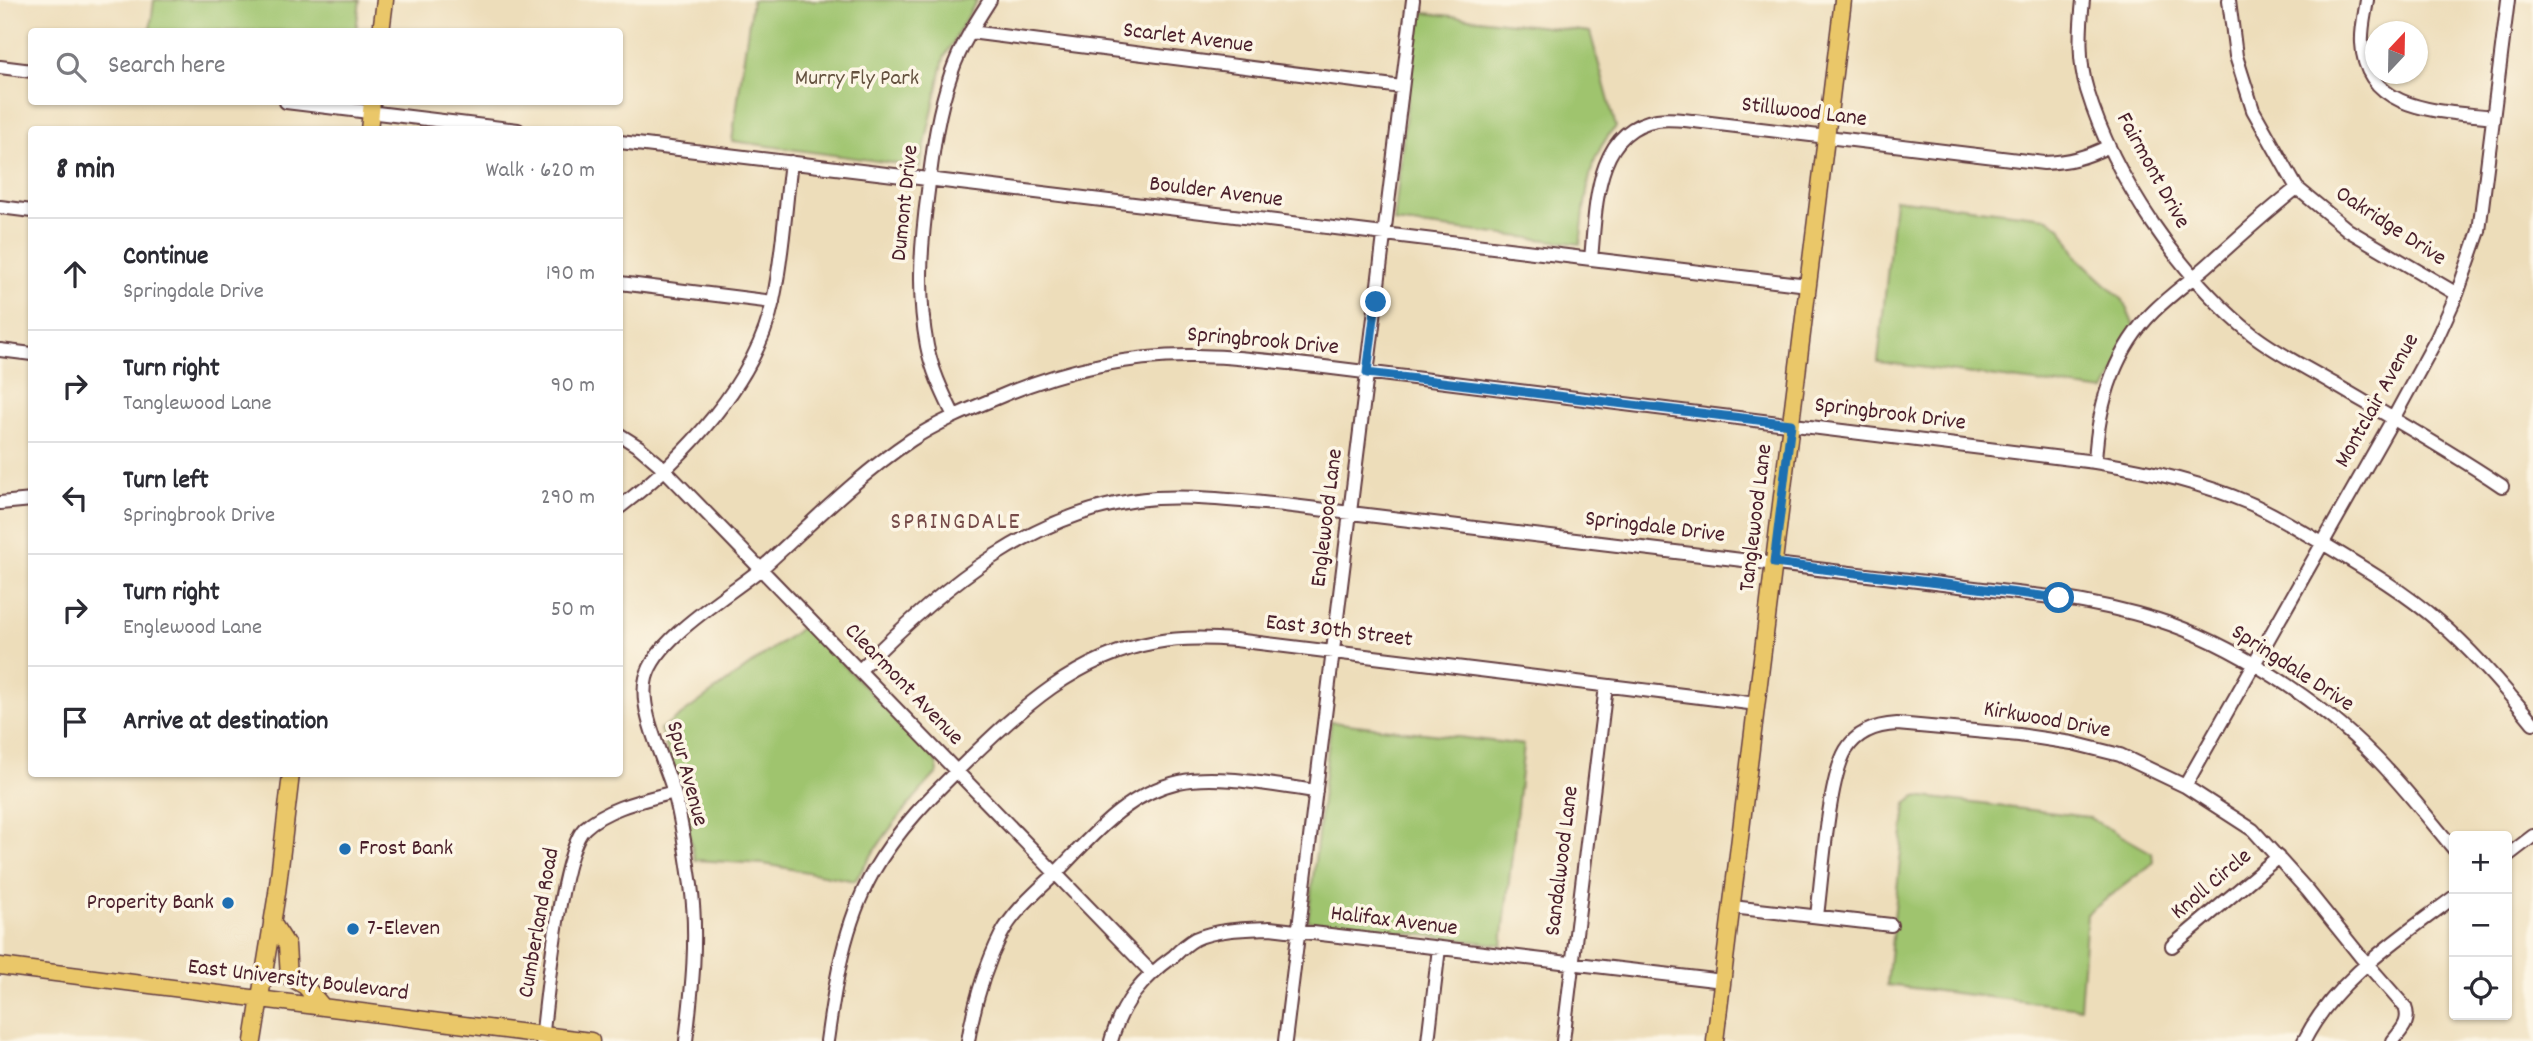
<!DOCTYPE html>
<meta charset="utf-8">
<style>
:root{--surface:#fff;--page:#f7f7f7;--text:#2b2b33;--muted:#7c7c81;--line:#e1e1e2}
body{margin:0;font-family:Dekko,sans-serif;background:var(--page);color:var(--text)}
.controls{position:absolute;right:21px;bottom:21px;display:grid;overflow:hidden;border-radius:7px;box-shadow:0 2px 5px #0004}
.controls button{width:63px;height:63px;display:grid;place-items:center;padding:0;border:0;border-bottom:2px solid var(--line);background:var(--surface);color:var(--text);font:35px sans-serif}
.compass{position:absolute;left:2365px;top:21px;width:63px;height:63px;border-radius:50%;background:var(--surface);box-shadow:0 2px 5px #0004;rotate:22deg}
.stop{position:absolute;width:21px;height:21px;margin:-16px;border:5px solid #1f6fb2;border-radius:50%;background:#fff}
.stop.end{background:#1f6fb2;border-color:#fff;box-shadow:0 2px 7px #0008}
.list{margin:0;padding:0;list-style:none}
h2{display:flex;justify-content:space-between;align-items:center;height:91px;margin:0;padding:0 28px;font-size:30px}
h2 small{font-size:23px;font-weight:400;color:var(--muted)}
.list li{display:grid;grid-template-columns:46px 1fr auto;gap:21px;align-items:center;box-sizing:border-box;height:112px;padding:0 28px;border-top:2px solid var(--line)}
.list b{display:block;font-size:26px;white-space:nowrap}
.list p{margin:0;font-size:23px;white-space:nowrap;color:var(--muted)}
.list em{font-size:23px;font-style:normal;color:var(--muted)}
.icon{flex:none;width:38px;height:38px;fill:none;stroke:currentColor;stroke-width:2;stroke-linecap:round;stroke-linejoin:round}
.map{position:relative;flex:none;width:2533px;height:1041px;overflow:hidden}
.search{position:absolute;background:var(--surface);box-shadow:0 2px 5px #0004;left:28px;top:28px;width:595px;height:77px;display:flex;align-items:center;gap:18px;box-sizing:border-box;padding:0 24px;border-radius:7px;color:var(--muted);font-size:26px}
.panel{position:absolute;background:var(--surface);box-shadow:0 2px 5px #0004;left:28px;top:126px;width:595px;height:651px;border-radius:7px}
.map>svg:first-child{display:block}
</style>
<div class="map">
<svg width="2533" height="1041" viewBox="0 0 2533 1041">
<rect width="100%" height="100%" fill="#fcf5e5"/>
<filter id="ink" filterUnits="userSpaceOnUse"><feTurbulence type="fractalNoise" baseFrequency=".0143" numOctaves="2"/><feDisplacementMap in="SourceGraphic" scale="14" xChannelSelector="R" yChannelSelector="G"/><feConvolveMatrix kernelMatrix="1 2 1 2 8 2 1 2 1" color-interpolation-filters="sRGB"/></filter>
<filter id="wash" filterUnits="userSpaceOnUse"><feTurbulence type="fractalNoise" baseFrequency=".00686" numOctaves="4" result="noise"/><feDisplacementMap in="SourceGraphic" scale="28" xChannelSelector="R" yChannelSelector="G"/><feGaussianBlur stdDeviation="1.57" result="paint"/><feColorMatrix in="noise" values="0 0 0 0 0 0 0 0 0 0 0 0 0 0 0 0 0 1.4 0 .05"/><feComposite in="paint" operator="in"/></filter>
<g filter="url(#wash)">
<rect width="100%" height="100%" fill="#edddba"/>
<path fill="#9fc46e" stroke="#74724c" stroke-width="2" d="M154,0H360L356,31H150Z
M752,0H977L944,58L920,167L732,141Z
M1417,12L1590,32L1616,127C1585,157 1586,204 1580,244L1394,222Z
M1895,199L2045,217L2061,228L2078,258L2123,300L2136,331L2105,391L1878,362Z
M805,625L936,761L938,772C904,807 880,840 855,881L764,864L695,860L678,783L660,729L666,726Z
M1331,722L1524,745L1502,945L1308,921Z
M1916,796L2088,817L2152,853L2153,863L2087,914L2080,1008L1887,985L1906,804Z"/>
</g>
<g filter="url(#ink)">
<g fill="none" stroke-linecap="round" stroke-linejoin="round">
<defs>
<path id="minor" d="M2083,0C2080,29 2078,61 2087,90C2114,178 2180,276 2252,334C2276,353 2307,368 2334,384C2390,417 2447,449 2502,486
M2229,0L2236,56L2253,110L2297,188L2348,230L2457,294
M2367,0C2365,14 2361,29 2362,43C2365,113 2442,111 2493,117
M970,32L1402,87
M0,67L32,71
M286,102L518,130
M620,142L1808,285
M0,207L32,211
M1591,259C1596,210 1594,130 1657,120C1669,118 1682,120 1694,121L2044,163C2069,162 2087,157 2109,146
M620,283L773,302
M0,350L32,354
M954,416C943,393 932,371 927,346C917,294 921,243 928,191C933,149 938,111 952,71C961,45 976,22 990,0
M620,435L639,447L660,465L1151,972
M2095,462C2098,405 2113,351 2154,311C2171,294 2190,281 2208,265C2237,239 2266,212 2297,188
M0,503L32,500
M620,507C683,459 757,381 773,301C783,256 785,208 791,162
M860,670C940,588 1036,507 1156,498C1199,496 1241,501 1284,505L2059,598C2092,603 2125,610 2158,620C2232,643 2320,701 2374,756C2403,785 2428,818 2454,849
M2185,786L2393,419L2437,338L2457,294L2479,231L2508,0
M2507,856L2533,836
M1732,907L1891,925
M1817,916C1822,878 1828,780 1846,750C1857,732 1877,725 1897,724L2019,735L2072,743L2120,755L2185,786L2253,830L2308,891L2361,957L2405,1007C2411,1022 2401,1030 2393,1041
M2172,946L2278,857
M542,1041C546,1002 561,850 585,828C608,807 645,800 674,792
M686,1041C692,990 698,937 691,885C686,854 682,819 673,789C663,757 638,710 646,678C656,637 730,595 762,568C811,524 856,477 911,440C937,423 965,411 994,399C1058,371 1124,355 1195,356C1236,356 1276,362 1316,366L2095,462C2147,470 2200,482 2249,503C2275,514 2299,530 2324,544C2364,568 2403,591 2439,622C2474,652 2504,687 2533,723
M827,1041C835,983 844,924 873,872C897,830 931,796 965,763C1020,709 1077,656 1156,642C1182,637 1209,638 1235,640L1757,704
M968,1041C974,1004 984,969 1001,935C1014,910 1037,892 1057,872C1093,835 1126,794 1179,782C1217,773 1276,786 1316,791
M1111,1041C1122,1002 1142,979 1174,956C1180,950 1188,943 1195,939C1217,929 1247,929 1270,928L1723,981
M1285,1041L1413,0
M1428,1041L1439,948
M1563,1041L1606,686
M2304,1041C2335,979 2400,938 2454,897"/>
<path id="major" d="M381,32L385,0
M369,130L372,102
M272,922L287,945L289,977L305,986L323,1007
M0,966L591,1041
M253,1041L277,893L291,774
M1715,1041L1843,0"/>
</defs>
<use href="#minor" stroke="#623c40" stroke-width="16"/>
<use href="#major" stroke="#623c40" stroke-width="19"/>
<use href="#minor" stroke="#fff" stroke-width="12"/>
<use href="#major" stroke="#eac769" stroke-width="16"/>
</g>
</g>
<g fill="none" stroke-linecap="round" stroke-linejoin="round" filter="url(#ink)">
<path stroke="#1f6fb2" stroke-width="9" d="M1376,302L1367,373L1791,424L1774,563L2059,598"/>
</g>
<g fill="#1f6fb2" stroke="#fcf5e5" stroke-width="2.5">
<circle cx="345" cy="849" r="7"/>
<circle cx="228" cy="903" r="7"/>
<circle cx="353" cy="929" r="7"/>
</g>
<g text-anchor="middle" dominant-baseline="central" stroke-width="7" stroke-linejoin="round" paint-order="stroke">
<g font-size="23" fill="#4a1f2b" stroke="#fcf5e5">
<text transform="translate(1188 39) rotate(7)">Scarlet Avenue</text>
<text transform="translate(1804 113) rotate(7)">Stillwood Lane</text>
<text transform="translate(2152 171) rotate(61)">Fairmont Drive</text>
<text transform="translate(1216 193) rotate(7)">Boulder Avenue</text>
<text transform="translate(906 203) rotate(-84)">Dumont Drive</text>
<text transform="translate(2390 227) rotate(33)">Oakridge Drive</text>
<text transform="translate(1263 342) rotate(5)">Springbrook Drive</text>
<text transform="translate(2378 401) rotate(-61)">Montclair Avenue</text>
<text transform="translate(1890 415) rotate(7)">Springbrook Drive</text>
<text transform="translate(1328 518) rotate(-83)">Englewood Lane</text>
<text transform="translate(1757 518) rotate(-83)">Tanglewood Lane</text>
<text transform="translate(1655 528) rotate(7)">Springdale Drive</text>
<text transform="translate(1339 632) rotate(7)">East 30th Street</text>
<text transform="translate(2292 669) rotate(33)">Springdale Drive</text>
<text transform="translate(903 685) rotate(46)">Clearmont Avenue</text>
<text transform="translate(2047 721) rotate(10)">Kirkwood Drive</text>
<text transform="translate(686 774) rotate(75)">Spur Avenue</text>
<text transform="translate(1563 861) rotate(-83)">Sandalwood Lane</text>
<text transform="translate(2212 885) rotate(-40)">Knoll Circle</text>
<text transform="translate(1394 922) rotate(7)">Halifax Avenue</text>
<text transform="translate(540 923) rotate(-80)">Cumberland Road</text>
<text transform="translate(298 981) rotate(7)">East University Boulevard</text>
</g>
<g font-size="23" fill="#64513f" stroke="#fcf5e5">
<text x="857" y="79">Murry Fly Park</text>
</g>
<g font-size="23" fill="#4a1f2b" stroke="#fcf5e5" text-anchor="start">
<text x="359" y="849">Frost Bank</text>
<text x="214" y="903" text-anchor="end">Properity Bank</text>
<text x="367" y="929">7-Eleven</text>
</g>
<g font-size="24" letter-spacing="2" fill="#764b49" stroke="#fcf5e5">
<text x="956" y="523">SPRINGDALE</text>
</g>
</g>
</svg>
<div class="controls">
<button>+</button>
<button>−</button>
<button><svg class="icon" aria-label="locate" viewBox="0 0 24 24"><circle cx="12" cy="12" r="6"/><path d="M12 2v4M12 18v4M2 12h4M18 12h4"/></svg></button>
</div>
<svg class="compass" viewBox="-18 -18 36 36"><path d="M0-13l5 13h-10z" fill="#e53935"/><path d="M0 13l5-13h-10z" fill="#7c7c81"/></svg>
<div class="stop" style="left:2059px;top:598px"></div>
<div class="stop end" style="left:1376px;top:302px"></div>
<div class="search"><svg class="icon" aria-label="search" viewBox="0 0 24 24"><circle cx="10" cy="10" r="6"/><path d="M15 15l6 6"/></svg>Search here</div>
<section class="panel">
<h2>8 min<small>Walk · 620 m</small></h2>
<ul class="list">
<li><svg class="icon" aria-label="ahead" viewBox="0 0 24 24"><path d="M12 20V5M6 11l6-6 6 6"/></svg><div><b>Continue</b><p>Springdale Drive</p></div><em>190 m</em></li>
<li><svg class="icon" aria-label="right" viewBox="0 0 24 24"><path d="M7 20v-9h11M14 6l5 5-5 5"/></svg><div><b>Turn right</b><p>Tanglewood Lane</p></div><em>90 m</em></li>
<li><svg class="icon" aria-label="left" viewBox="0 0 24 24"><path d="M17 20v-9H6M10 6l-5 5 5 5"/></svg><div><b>Turn left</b><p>Springbrook Drive</p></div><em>290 m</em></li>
<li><svg class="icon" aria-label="right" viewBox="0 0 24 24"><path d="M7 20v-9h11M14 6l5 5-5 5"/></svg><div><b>Turn right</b><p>Englewood Lane</p></div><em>50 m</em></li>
<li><svg class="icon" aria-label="arrive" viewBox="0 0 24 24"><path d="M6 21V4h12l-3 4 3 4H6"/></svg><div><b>Arrive at destination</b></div></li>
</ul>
</section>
</div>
